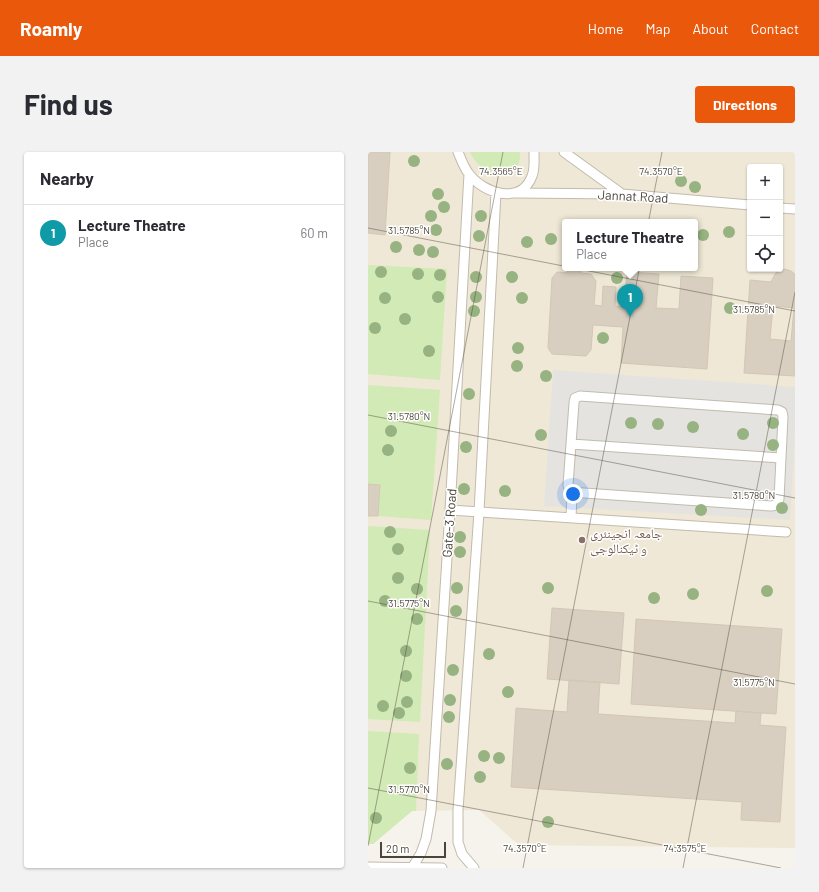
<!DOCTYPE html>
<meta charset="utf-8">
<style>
:root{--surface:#fff;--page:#f2f2f3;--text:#2b2b33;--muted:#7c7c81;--line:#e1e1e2;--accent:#ea580c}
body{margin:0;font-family:Barlow,"Noto Naskh Arabic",sans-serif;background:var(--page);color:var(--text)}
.controls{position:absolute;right:12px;top:12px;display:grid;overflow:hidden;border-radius:4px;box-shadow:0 1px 3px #0004}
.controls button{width:36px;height:36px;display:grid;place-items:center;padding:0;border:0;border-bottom:1px solid var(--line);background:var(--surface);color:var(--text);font:20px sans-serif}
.scale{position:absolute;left:12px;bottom:10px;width:66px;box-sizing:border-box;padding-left:4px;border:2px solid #4b4439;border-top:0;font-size:11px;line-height:14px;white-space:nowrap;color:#4b4439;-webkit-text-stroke:3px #fff;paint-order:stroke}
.you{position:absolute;left:205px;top:342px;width:14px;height:14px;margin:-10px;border:3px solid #fff;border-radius:50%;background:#1a73e8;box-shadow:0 0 0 6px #1a73e833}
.badge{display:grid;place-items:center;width:26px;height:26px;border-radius:50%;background:var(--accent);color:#fff;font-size:13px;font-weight:700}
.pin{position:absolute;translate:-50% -33px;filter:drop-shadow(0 1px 2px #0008)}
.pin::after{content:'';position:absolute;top:21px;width:14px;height:12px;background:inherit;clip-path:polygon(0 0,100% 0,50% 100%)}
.popup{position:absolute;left:194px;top:67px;width:136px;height:52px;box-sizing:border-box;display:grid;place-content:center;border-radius:4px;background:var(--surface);filter:drop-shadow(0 1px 3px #0005);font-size:13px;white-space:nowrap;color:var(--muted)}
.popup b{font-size:15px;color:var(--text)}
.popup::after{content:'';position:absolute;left:50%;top:100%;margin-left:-8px;border:8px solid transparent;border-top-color:var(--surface)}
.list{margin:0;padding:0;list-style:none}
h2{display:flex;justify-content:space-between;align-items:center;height:52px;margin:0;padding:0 16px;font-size:17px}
h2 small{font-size:13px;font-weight:400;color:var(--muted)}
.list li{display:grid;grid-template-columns:26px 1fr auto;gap:12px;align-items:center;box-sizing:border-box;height:56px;padding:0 16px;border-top:1px solid var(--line)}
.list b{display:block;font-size:15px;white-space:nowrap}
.list p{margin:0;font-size:13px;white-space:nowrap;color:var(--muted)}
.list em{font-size:13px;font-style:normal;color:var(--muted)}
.icon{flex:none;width:22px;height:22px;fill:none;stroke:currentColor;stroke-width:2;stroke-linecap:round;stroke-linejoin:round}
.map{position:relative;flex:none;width:427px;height:716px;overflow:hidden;border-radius:4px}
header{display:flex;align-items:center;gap:24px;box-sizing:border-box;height:56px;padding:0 20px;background:var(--accent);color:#fff}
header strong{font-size:19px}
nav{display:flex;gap:22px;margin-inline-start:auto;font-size:14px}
.intro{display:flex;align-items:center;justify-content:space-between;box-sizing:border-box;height:96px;padding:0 24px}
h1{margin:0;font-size:28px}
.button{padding:10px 18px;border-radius:4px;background:var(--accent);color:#fff;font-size:14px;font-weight:700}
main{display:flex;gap:24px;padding:0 24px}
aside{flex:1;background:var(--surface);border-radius:4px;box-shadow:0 1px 3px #0004}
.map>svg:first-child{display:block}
</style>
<header>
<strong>Roamly</strong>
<nav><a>Home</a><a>Map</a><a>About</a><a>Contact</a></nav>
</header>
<div class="intro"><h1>Find us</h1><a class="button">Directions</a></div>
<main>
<aside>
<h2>Nearby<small></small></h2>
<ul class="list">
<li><span class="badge" style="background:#0f9aa8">1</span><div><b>Lecture Theatre</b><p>Place</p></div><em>60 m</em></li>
</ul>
</aside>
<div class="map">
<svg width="427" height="716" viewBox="0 0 427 716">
<rect width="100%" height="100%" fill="#f6f3ec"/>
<path fill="#efe8d6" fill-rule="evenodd" d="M0,0H427V696L151,693L111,658L44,659L5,692H0ZM382,15H412V117H382ZM197,70H327V116H197Z"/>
<path fill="#d2eab5" d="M102,0H152C152,4 152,9 150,13C139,37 109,17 102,0Z
M0,113L79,117L72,228L0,222Z
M0,233L72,238L63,368L10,364L12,333L0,332Z
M0,374L62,378L52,570L0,567Z
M0,579L51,582L48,659H44L5,692H0Z"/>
<path fill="#e5e3e0" d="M185,218L427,235V281L422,368L176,354Z"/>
<path fill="#d8cfc1" stroke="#d3c7b4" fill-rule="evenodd" d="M0,0H22L17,83L0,81Z
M200,116H213V121L223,122L228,129L226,153L234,154L235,134L248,135L247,154L256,155L259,120L291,122L288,156L311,157L313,124L345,126L339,217L253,211L255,175L225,173L223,198L218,204L184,202L180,196L184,126L189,120L199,121Z
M417,117L423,119L427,122V224L376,221L382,128L403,130L407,122L411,118ZM405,154L426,156L423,189L402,187Z
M0,332L12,333L10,364H0Z
M184,456L256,461L251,532L179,527Z
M268,467L414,477L408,562L263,552Z
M201,528L232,530L230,562L367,571L368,559L393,561L392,573L418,575L412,670L373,668L374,650L143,635L148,556L199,560Z"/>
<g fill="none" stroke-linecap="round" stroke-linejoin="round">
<defs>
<path id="service" d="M90,0C93,7 96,16 101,22C115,41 153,54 164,24C167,17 166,8 166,0
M196,0L254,42
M148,41L254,42L382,53
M412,56L427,57
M212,244L410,258L414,260L415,265L411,347L409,353L403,354L202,340L200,333L206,251L207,246Z
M203,292L413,306
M82,358L418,380
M203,366L204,341
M0,715L74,716
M44,716L53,701L58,687L63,659L82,358L101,22
M106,716L94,702L90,690V658L111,360L128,41"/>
</defs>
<use href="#service" stroke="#c2bbae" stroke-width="11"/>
<use href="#service" stroke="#fff" stroke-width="9"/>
</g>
<g fill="#97b381">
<circle cx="46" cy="9" r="6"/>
<circle cx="313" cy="29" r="6"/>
<circle cx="327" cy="35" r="6"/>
<circle cx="70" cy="42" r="6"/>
<circle cx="76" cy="55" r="6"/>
<circle cx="63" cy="64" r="6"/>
<circle cx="113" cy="64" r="6"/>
<circle cx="68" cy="78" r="6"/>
<circle cx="361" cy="80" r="6"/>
<circle cx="335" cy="83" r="6"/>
<circle cx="111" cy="84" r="6"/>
<circle cx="183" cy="87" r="6"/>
<circle cx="159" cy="90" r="6"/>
<circle cx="28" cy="95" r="6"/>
<circle cx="51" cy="98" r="6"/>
<circle cx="65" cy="100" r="6"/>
<circle cx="13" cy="120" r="6"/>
<circle cx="50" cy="122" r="6"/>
<circle cx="72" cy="123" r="6"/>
<circle cx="108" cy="125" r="6"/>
<circle cx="144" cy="125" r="6"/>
<circle cx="249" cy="126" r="6"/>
<circle cx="70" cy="145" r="6"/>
<circle cx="108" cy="145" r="6"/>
<circle cx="17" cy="146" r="6"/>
<circle cx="154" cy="146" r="6"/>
<circle cx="362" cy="156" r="6"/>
<circle cx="106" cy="159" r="6"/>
<circle cx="37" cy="167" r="6"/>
<circle cx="7" cy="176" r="6"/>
<circle cx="235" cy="186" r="6"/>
<circle cx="150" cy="196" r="6"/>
<circle cx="61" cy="199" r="6"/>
<circle cx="149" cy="214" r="6"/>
<circle cx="178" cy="224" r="6"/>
<circle cx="101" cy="242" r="6"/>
<circle cx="263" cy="271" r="6"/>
<circle cx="405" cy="271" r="6"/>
<circle cx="290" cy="272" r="6"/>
<circle cx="325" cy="275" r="6"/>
<circle cx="23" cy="279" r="6"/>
<circle cx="375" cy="282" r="6"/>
<circle cx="173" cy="283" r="6"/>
<circle cx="405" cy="293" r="6"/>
<circle cx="98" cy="295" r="6"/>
<circle cx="20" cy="298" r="6"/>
<circle cx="96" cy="337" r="6"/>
<circle cx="137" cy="339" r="6"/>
<circle cx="414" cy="356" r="6"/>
<circle cx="333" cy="358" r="6"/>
<circle cx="22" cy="380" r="6"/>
<circle cx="92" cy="385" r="6"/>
<circle cx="30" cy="397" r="6"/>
<circle cx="92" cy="400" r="6"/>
<circle cx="30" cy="426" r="6"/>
<circle cx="89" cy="436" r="6"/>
<circle cx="180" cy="436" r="6"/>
<circle cx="49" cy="437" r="6"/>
<circle cx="399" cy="439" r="6"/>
<circle cx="325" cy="442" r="6"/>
<circle cx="286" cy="446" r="6"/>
<circle cx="17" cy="449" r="6"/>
<circle cx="88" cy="459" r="6"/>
<circle cx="49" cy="467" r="6"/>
<circle cx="38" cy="499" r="6"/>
<circle cx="121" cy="502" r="6"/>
<circle cx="85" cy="518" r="6"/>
<circle cx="38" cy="524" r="6"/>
<circle cx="140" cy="540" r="6"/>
<circle cx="82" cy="548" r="6"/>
<circle cx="39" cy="550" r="6"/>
<circle cx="15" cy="554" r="6"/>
<circle cx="31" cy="561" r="6"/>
<circle cx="81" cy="565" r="6"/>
<circle cx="116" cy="604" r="6"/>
<circle cx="131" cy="606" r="6"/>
<circle cx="79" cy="612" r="6"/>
<circle cx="42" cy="616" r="6"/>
<circle cx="112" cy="625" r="6"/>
<circle cx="8" cy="666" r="6"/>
<circle cx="180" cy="670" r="6"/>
</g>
<path fill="none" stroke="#4b4439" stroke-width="1" stroke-opacity="0.45" d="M0,76L427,159M0,263L427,346M0,449L427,532M0,636L413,716M0,694L135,0M155,716L294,0M315,716L427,140"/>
<circle fill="#8d6e63" stroke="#fff" stroke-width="1.5" cx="214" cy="388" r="4"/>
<g text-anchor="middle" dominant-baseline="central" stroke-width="3" stroke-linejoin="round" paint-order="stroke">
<g font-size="13" fill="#4b4439" stroke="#fff">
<text transform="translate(265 44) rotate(3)">Jannat Road</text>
<text transform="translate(81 371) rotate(-86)">Gate-3 Road</text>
</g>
<g font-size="13" fill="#785e54" stroke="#fff" text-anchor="start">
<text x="222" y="381">جامعہ انجینئری<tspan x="222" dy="15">و ٹیکنالوجی</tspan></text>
</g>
</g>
<g font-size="10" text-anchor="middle" fill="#4b4439" stroke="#fff" stroke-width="3" stroke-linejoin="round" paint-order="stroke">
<text x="133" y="23">74.3565°E</text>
<text x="293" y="23">74.3570°E</text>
<text x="41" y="82">31.5785°N</text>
<text x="386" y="161">31.5785°N</text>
<text x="41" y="268">31.5780°N</text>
<text x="386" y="347">31.5780°N</text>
<text x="41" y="455">31.5775°N</text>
<text x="386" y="534">31.5775°N</text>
<text x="41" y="641">31.5770°N</text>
<text x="157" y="700">74.3570°E</text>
<text x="317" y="700">74.3575°E</text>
</g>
</svg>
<div class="controls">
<button>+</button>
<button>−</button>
<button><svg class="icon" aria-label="locate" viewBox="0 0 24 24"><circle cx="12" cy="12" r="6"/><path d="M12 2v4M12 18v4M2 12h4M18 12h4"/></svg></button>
</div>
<div class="scale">20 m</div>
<div class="you"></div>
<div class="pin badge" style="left:262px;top:165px;background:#0f9aa8">1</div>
<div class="popup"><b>Lecture Theatre</b>Place</div>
</div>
</main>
